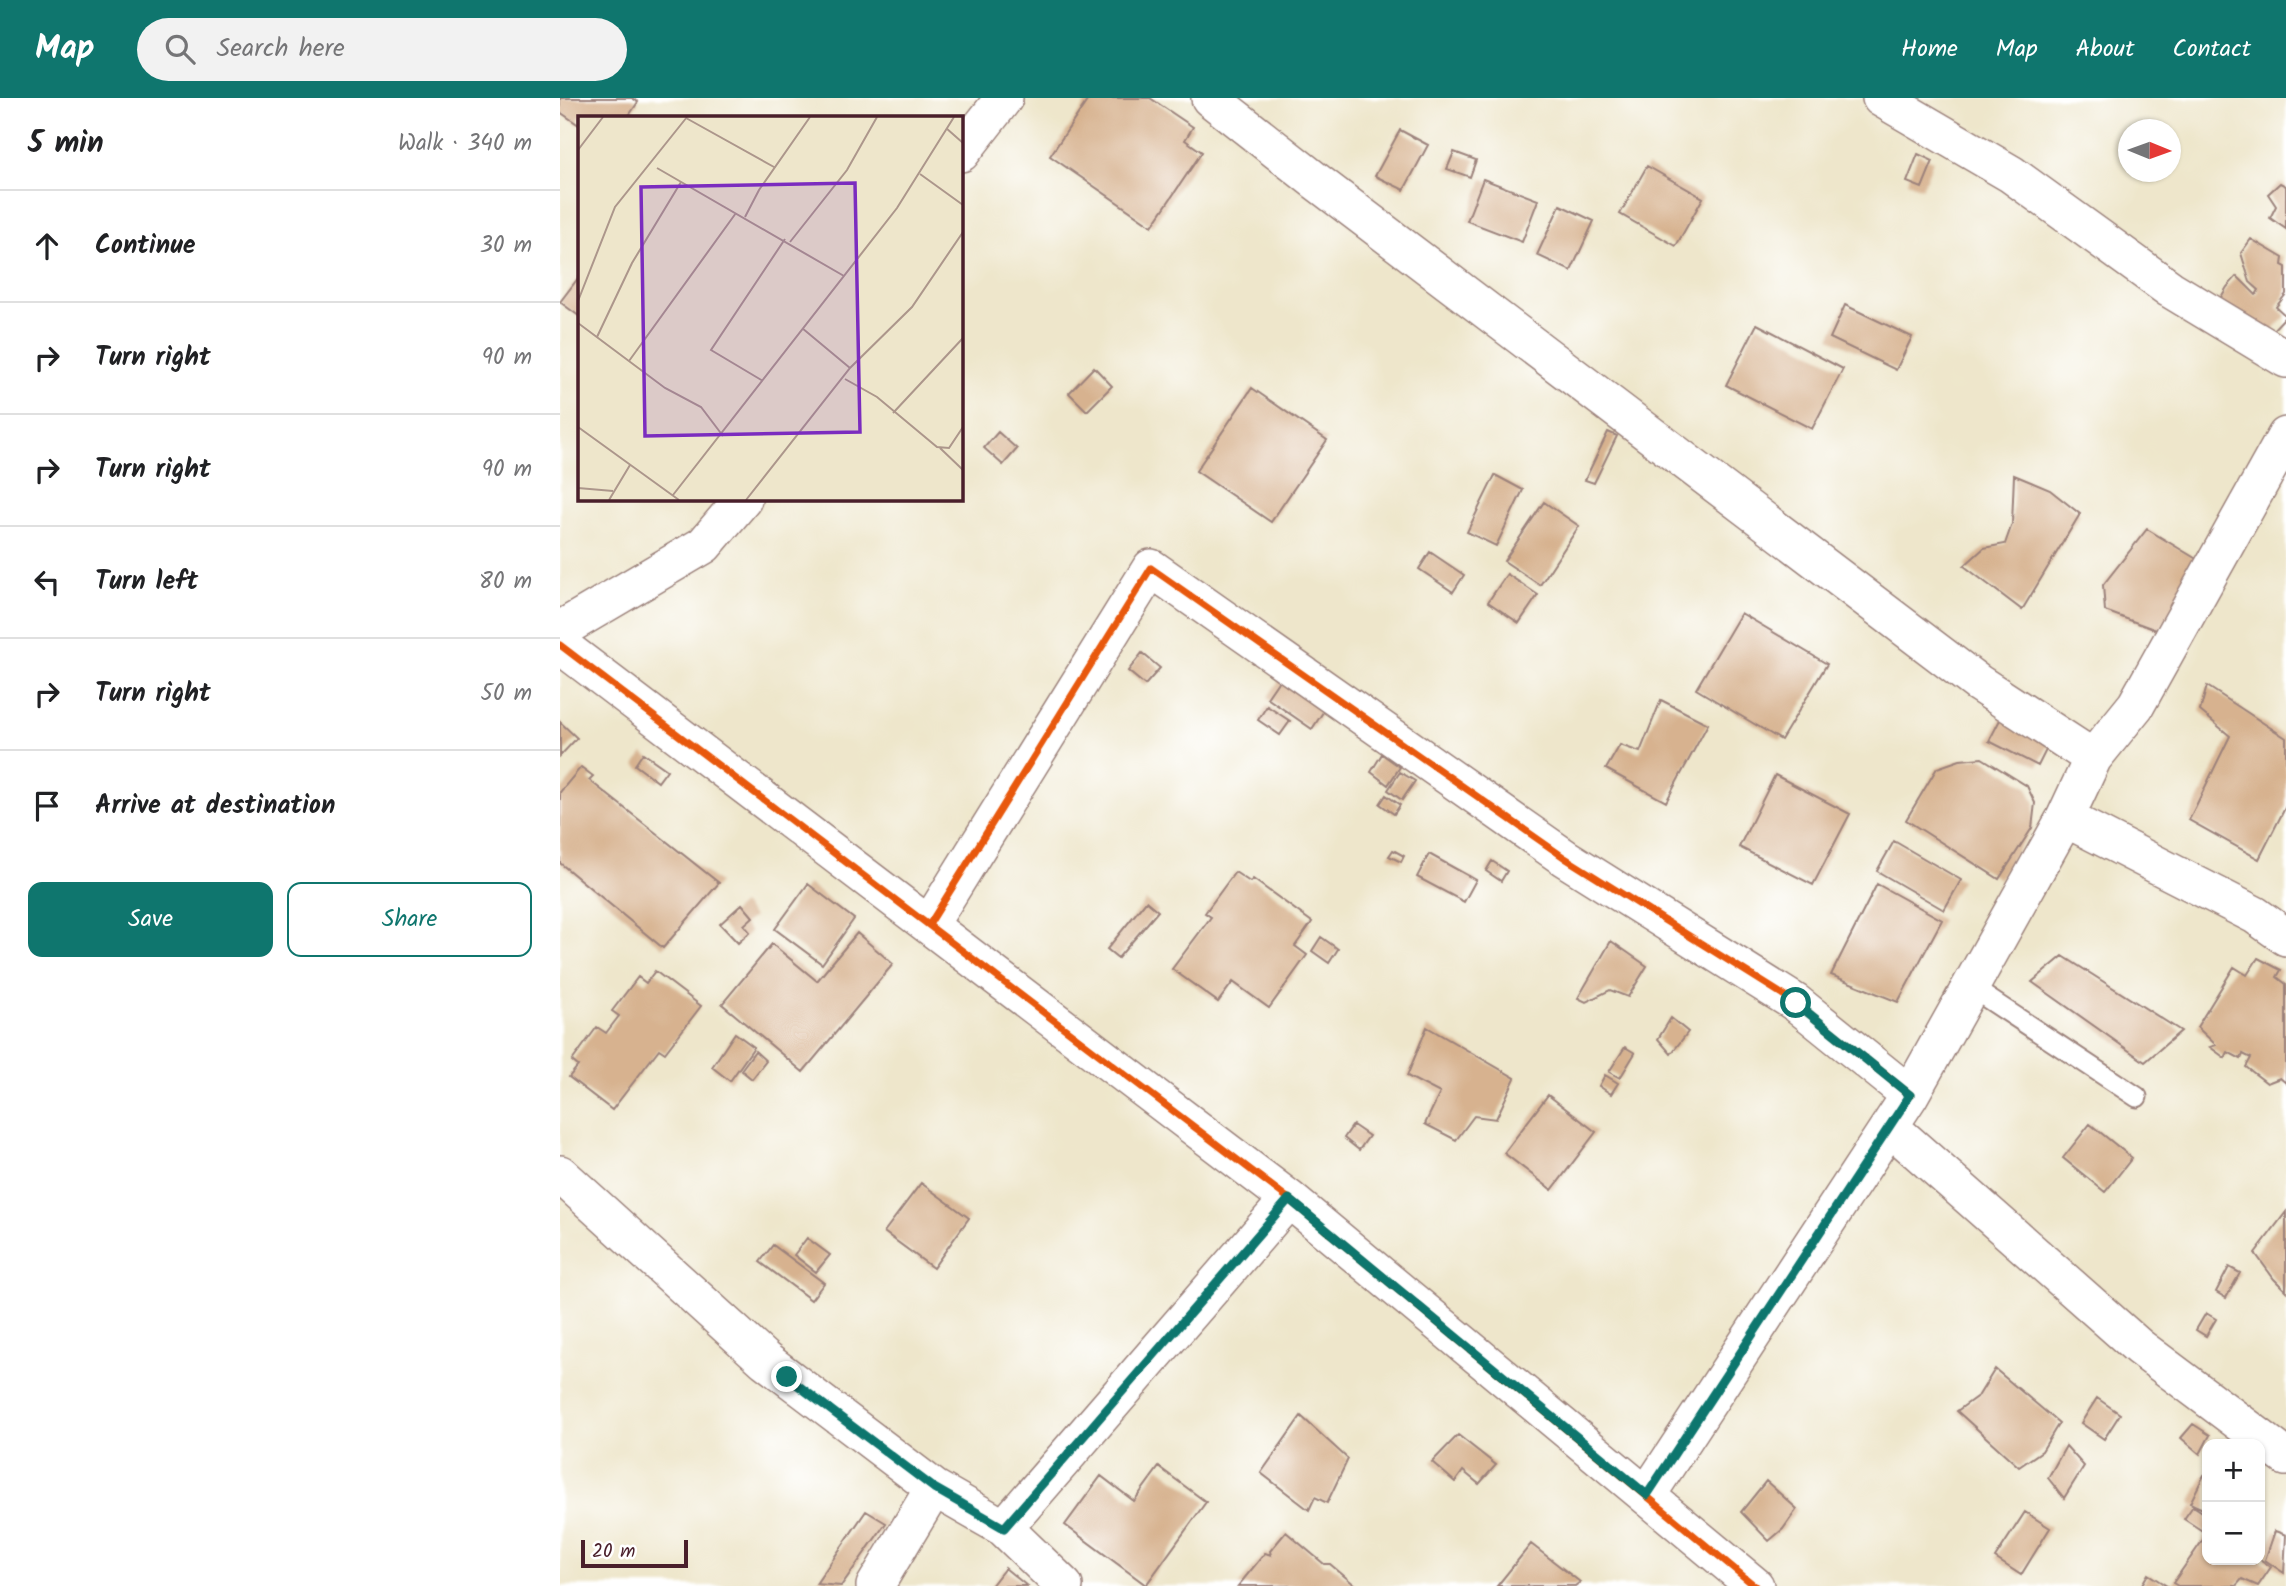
<!DOCTYPE html>
<meta charset="utf-8">
<style>
:root{--surface:#fff;--page:#f2f2f2;--text:#202124;--muted:#757577;--line:#e0e0e0;--accent:#0f766e}
body{margin:0;font-family:Kalam,sans-serif;background:var(--page);color:var(--text)}
.controls{position:absolute;right:21px;bottom:21px;display:grid;overflow:hidden;border-radius:14px;box-shadow:0 2px 5px #0004}
.controls button{width:63px;height:63px;display:grid;place-items:center;padding:0;border:0;border-bottom:2px solid var(--line);background:var(--surface);color:var(--text);font:35px sans-serif}
.compass{position:absolute;left:1558px;top:21px;width:63px;height:63px;border-radius:50%;background:var(--surface);box-shadow:0 2px 5px #0004;rotate:91deg}
.scale{position:absolute;left:21px;bottom:18px;width:107px;box-sizing:border-box;padding-left:7px;border:4px solid #4a1f2b;border-top:0;font-size:19px;line-height:24px;white-space:nowrap;color:#4a1f2b;-webkit-text-stroke:5px #fff;paint-order:stroke}
.stop{position:absolute;width:21px;height:21px;margin:-16px;border:5px solid #0f766e;border-radius:50%;background:#fff}
.stop.end{background:#0f766e;border-color:#fff;box-shadow:0 2px 7px #0008}
.list{margin:0;padding:0;list-style:none}
h2{display:flex;justify-content:space-between;align-items:center;height:91px;margin:0;padding:0 28px;font-size:30px}
h2 small{font-size:23px;font-weight:400;color:var(--muted)}
.list li{display:grid;grid-template-columns:46px 1fr auto;gap:21px;align-items:center;box-sizing:border-box;height:112px;padding:0 28px;border-top:2px solid var(--line)}
.list b{display:block;font-size:26px;white-space:nowrap}
.list em{font-size:23px;font-style:normal;color:var(--muted)}
.actions{display:flex;gap:14px;padding:21px 28px}
.actions a{flex:1;padding:16px 0;border:2px solid var(--accent);border-radius:14px;text-align:center;font-size:24px;color:var(--accent)}
.actions .main{background:var(--accent);color:#fff}
.icon{flex:none;width:38px;height:38px;fill:none;stroke:currentColor;stroke-width:2;stroke-linecap:round;stroke-linejoin:round}
.map{position:relative;flex:none;width:1726px;height:1488px;overflow:hidden}
header{display:flex;align-items:center;gap:42px;box-sizing:border-box;height:98px;padding:0 35px;background:var(--accent);color:#fff}
header strong{font-size:33px}
nav{display:flex;gap:38px;margin-inline-start:auto;font-size:24px}
.search{width:490px;height:63px;background:var(--page);display:flex;align-items:center;gap:18px;box-sizing:border-box;padding:0 24px;border-radius:38px;color:var(--muted);font-size:26px}
main{display:flex}
aside{flex:1;background:var(--surface)}
.map>svg:first-child{display:block}
</style>
<header>
<strong>Map</strong>
<div class="search"><svg class="icon" aria-label="search" viewBox="0 0 24 24"><circle cx="10" cy="10" r="6"/><path d="M15 15l6 6"/></svg>Search here</div>
<nav><a>Home</a><a>Map</a><a>About</a><a>Contact</a></nav>
</header>
<main>
<aside>
<h2>5 min<small>Walk · 340 m</small></h2>
<ul class="list">
<li><svg class="icon" aria-label="ahead" viewBox="0 0 24 24"><path d="M12 20V5M6 11l6-6 6 6"/></svg><div><b>Continue</b></div><em>30 m</em></li>
<li><svg class="icon" aria-label="right" viewBox="0 0 24 24"><path d="M7 20v-9h11M14 6l5 5-5 5"/></svg><div><b>Turn right</b></div><em>90 m</em></li>
<li><svg class="icon" aria-label="right" viewBox="0 0 24 24"><path d="M7 20v-9h11M14 6l5 5-5 5"/></svg><div><b>Turn right</b></div><em>90 m</em></li>
<li><svg class="icon" aria-label="left" viewBox="0 0 24 24"><path d="M17 20v-9H6M10 6l-5 5 5 5"/></svg><div><b>Turn left</b></div><em>80 m</em></li>
<li><svg class="icon" aria-label="right" viewBox="0 0 24 24"><path d="M7 20v-9h11M14 6l5 5-5 5"/></svg><div><b>Turn right</b></div><em>50 m</em></li>
<li><svg class="icon" aria-label="arrive" viewBox="0 0 24 24"><path d="M6 21V4h12l-3 4 3 4H6"/></svg><div><b>Arrive at destination</b></div></li>
</ul>
<div class="actions"><a class="main">Save</a><a>Share</a></div>
</aside>
<div class="map">
<svg width="1726" height="1488" viewBox="0 0 1726 1488">
<rect width="100%" height="100%" fill="#fff"/>
<filter id="ink" filterUnits="userSpaceOnUse"><feTurbulence type="fractalNoise" baseFrequency=".0143" numOctaves="2"/><feDisplacementMap in="SourceGraphic" scale="14" xChannelSelector="R" yChannelSelector="G"/><feConvolveMatrix kernelMatrix="1 2 1 2 8 2 1 2 1" color-interpolation-filters="sRGB"/></filter>
<filter id="wash" filterUnits="userSpaceOnUse"><feTurbulence type="fractalNoise" baseFrequency=".00686" numOctaves="4" result="noise"/><feDisplacementMap in="SourceGraphic" scale="28" xChannelSelector="R" yChannelSelector="G"/><feGaussianBlur stdDeviation="1.57" result="paint"/><feColorMatrix in="noise" values="0 0 0 0 0 0 0 0 0 0 0 0 0 0 0 0 0 1.4 0 .05"/><feComposite in="paint" operator="in"/></filter>
<g filter="url(#wash)">
<rect width="100%" height="100%" fill="#eee6cb"/>
<g id="blocks">
<path fill="#d7b28f" d="M0,0H72L78,4L68,19H19V27L0,14Z
M529,0H590L633,29L625,42L642,54L592,128L490,58Z
M840,32L868,47L844,92L815,78Z
M894,54L916,62L910,79L887,71Z
M1358,56L1373,63L1362,90L1347,84Z
M1087,68L1143,100L1116,148L1060,116Z
M923,81L978,102L962,144L907,123Z
M1720,85L1726,88V131L1710,120L1716,108L1708,96Z
M1000,107L1034,123L1011,173L977,157Z
M1691,141L1723,160L1722,167L1726,169V196L1716,209L1726,218L1710,235L1654,211L1667,189L1677,178L1696,197L1699,192L1690,184L1681,155Z
M19,179V218L0,204Z
M1285,207L1352,239L1336,272L1270,240Z
M1197,226L1283,271L1252,331L1166,287Z
M534,269L552,288L527,313L509,295Z
M692,290L767,342L711,424L636,373Z
M438,334L457,351L443,367L424,350Z
M1048,334L1057,338L1034,385L1025,382Z
M935,377L963,392L936,448L907,434Z
M1454,377L1490,392L1520,416L1462,512L1404,468L1424,450L1445,446L1452,426Z
M984,404L1019,428L980,487L944,463Z
M1587,431L1643,465L1599,533L1545,513L1543,487Z
M870,454L904,477L893,494L859,471Z
M947,476L978,497L959,525L928,504Z
M1181,515L1267,566L1221,642L1136,591Z
M582,555L600,570L585,587L568,573Z
M720,581L765,611L752,631L707,600Z
M1647,588L1726,640V708L1699,761L1629,722L1670,638L1640,613Z
M1101,602L1148,626L1106,704L1046,671L1060,647L1080,654Z
M707,608L730,623L720,637L698,622Z
M1444,614L1493,638L1478,668L1429,643Z
M0,624L17,640L0,658Z
M83,655L107,672L98,684L75,667Z
M822,656L840,669L828,687L811,674Z
M1422,660L1467,688L1475,705L1472,730L1439,781L1346,722L1377,670L1400,662Z
M21,669L33,678L29,682L159,785L103,850L0,765V694Z
M840,674L855,683L842,702L828,692Z
M1215,677L1290,716L1253,787L1179,749Z
M826,697L840,707L834,716L820,706Z
M1334,743L1401,782L1384,812L1317,773Z
M833,752L844,758L841,764L829,758Z
M869,756L916,782L904,804L857,779Z
M932,763L947,773L941,783L926,773Z
M675,774L690,784L693,781L752,824L735,848L747,857L709,910L673,884L658,904L612,871L651,819L645,815Z
M248,786L294,821L262,866L215,831Z
M1317,786L1382,822L1338,904L1271,877Z
M586,803L598,813L558,860L547,851Z
M182,806L193,819L184,827L190,834L178,845L160,826Z
M297,835L333,866L243,974L162,906L212,846L257,883Z
M761,839L778,851L769,865L752,853Z
M1051,843L1087,868L1068,899L1050,892L1026,904L1018,900Z
M1503,858L1621,933L1585,964L1472,884Z
M1698,860L1721,872L1717,879L1726,886V985L1720,980L1707,985L1686,969L1691,960L1683,956L1681,961L1668,954L1665,960L1650,949L1656,947L1637,929L1674,869L1687,877Z
M95,873L141,908L105,955L99,951L52,1012L9,979L18,968L12,963L37,929L46,935L59,918L52,913L78,879L86,885Z
M1111,920L1128,934L1111,956L1098,941Z
M867,929L955,980L936,1021L914,1018L896,1042L865,1026L880,995L847,978Z
M175,935L194,949L170,983L152,969Z
M1065,949L1075,955L1060,980L1049,974Z
M195,953L206,963L192,981L181,972Z
M1045,977L1058,985L1051,996L1039,988Z
M988,997L1036,1034L992,1092L944,1055Z
M1530,1026L1572,1060L1545,1094L1503,1060Z
M793,1027L809,1038L799,1052L784,1040Z
M361,1085L409,1120L373,1170L324,1134Z
M1726,1114V1193L1714,1181L1695,1155Z
M247,1140L270,1157L256,1174L234,1157Z
M213,1147L264,1185L251,1202L200,1164Z
M1669,1169L1680,1175L1666,1200L1656,1194Z
M1646,1215L1656,1221L1646,1238L1636,1232Z
M1435,1271L1499,1325L1482,1353L1459,1369L1397,1313L1419,1297Z
M1537,1300L1560,1316L1544,1341L1521,1325Z
M741,1318L788,1361L767,1405L755,1399L749,1412L701,1375Z
M1633,1326L1650,1337L1640,1356L1621,1340Z
M898,1337L936,1367L919,1386L903,1373L895,1384L872,1364Z
M1506,1348L1524,1368L1504,1400L1488,1380Z
M599,1369L646,1404L586,1487L505,1427L541,1378L574,1403Z
M1644,1377L1647,1379V1413L1630,1405Z
M1206,1383L1237,1411L1223,1431L1209,1443L1181,1414Z
M1633,1408L1647,1417V1462H1701L1711,1469L1698,1488L1682,1481L1676,1488H1618L1613,1485L1647,1436L1624,1421Z
M306,1413L326,1425L281,1488L256,1486Z
M1465,1414L1490,1430L1461,1477L1435,1460Z
M1715,1433L1726,1437L1724,1475L1705,1462Z
M726,1434L764,1466H770L796,1488H678L705,1455L711,1457L710,1453Z
M971,1446L1020,1484L1015,1488H937Z
M445,1470L467,1488H431Z
M1588,1476L1607,1488H1581Z"/>
</g>
</g>
<g filter="url(#ink)">
<use href="#blocks" fill-opacity="0" stroke="#9c827b" stroke-width="2"/>
<g fill="none" stroke-linecap="round" stroke-linejoin="round">
<defs>
<path id="service" d="M1409,888L1577,999"/>
<path id="minor" d="M650,0L757,84L1418,585L1533,660
M1321,0L1451,76L1610,191L1726,261
M401,55L444,0
M0,532L144,447L183,401
M0,547L729,1101L1195,1488
M1505,720L1695,817L1726,839
M369,827L591,470L1005,760L1236,905L1350,997
M1330,1029L1579,1249L1726,1359
M0,1076L205,1262L374,1390L444,1430L504,1488
M1087,1397L1350,997L1505,720L1533,660L1576,607L1726,338
M444,1430L729,1101
M315,1488L374,1390"/>
</defs>
<use href="#service" stroke="#9c827b" stroke-width="23"/>
<use href="#minor" stroke="#9c827b" stroke-width="40"/>
<use href="#service" stroke="#fff" stroke-width="19"/>
<use href="#minor" stroke="#fff" stroke-width="37"/>
<defs>
<path id="cycleway" d="M0,547L729,1101L1195,1488
M369,827L591,470L1005,760L1236,905L1350,997"/>
</defs>
<use href="#cycleway" stroke="#fff" stroke-width="11"/>
<use href="#cycleway" stroke="#e8590c" stroke-width="7"/>
</g>
</g>
<g fill="none" stroke-linecap="round" stroke-linejoin="round" filter="url(#ink)">
<path stroke="#0f766e" stroke-width="9" d="M227,1279L374,1390L444,1430L729,1101L1087,1397L1350,997L1236,905"/>
</g>
<g transform="translate(18 18)">
<rect width="385" height="385" fill="#eee6cb"/>
<path fill="none" stroke="#ac968b" stroke-width="2" d="M108,2L196,51M368,12L385,27M0,34L25,1M79,52L266,160M342,58L385,89M167,101L181,74L232,1M212,126L269,54L299,1M0,185L37,91L109,1M0,207L87,272L123,291L145,320M224,212L272,252M19,221L54,147L103,66M51,245L158,97M267,263L299,281L359,331L371,332L385,311M185,265L133,234L207,123M315,297L385,222M0,311L101,384M362,332L385,354M0,372L35,375M95,379L319,92L376,1M31,384L52,349M168,384L272,252L334,191L385,116"/>
<path fill="#7b2cbf" fill-opacity="0.15" stroke="#7b2cbf" stroke-width="3.5" d="M277,67L282,316L67,320L63,71Z"/>
<rect width="385" height="385" fill="none" stroke="#4a1f2b" stroke-width="3.5"/>
</g>
</svg>
<div class="controls">
<button>+</button>
<button>−</button>
</div>
<svg class="compass" viewBox="-18 -18 36 36"><path d="M0-13l5 13h-10z" fill="#e53935"/><path d="M0 13l5-13h-10z" fill="#757577"/></svg>
<div class="scale">20 m</div>
<div class="stop" style="left:1236px;top:905px"></div>
<div class="stop end" style="left:227px;top:1279px"></div>
</div>
</main>
